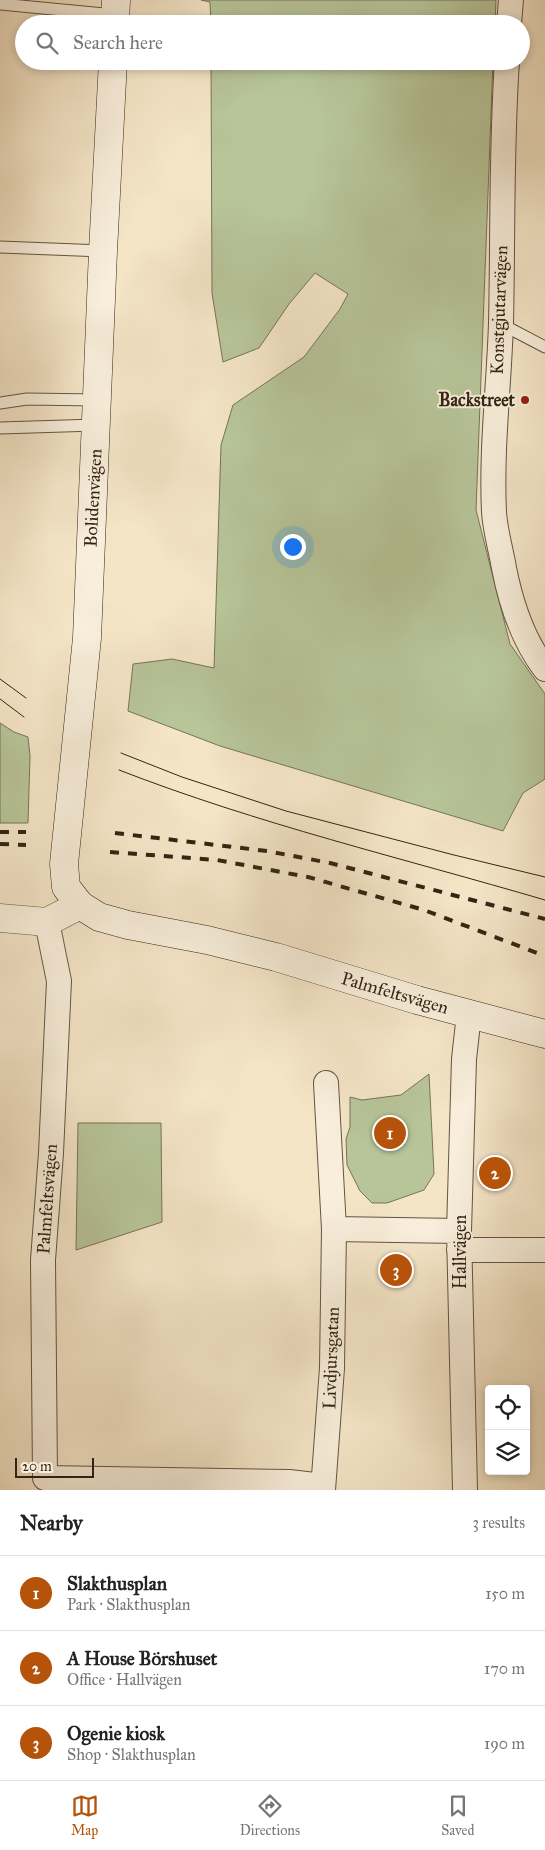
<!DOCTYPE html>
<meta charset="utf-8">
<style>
:root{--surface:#fff;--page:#f6f6f6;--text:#222;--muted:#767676;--line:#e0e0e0;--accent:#b45309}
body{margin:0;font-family:"IM FELL Great Primer",serif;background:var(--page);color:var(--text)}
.controls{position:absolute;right:15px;bottom:15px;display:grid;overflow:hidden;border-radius:5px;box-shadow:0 2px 8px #0003}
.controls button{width:45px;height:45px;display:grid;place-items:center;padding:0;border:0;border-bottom:1px solid var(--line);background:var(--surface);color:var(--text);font:25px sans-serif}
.scale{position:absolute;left:15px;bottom:12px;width:79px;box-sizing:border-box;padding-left:5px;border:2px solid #342415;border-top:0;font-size:14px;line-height:18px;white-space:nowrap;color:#342415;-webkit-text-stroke:4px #f8eedb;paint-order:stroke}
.you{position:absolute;left:292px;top:546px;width:18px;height:18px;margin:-12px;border:4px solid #fff;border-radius:50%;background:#1a73e8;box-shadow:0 0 0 8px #1a73e833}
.badge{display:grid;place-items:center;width:32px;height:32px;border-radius:50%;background:var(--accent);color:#fff;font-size:16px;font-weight:700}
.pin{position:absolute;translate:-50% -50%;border:2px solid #fff;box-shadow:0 1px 5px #0006}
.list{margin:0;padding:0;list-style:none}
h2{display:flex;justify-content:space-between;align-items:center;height:65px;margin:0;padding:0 20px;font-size:21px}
h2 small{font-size:16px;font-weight:400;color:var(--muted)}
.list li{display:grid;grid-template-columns:32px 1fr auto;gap:15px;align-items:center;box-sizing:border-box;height:75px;padding:0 20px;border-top:1px solid var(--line)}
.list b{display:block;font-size:19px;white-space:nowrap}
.list p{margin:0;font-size:16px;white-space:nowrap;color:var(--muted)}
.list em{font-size:16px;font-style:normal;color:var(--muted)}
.icon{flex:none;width:28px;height:28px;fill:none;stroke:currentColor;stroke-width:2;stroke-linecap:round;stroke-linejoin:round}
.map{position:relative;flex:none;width:545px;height:1490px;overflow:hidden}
.search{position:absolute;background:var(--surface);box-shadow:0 2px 8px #0003;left:15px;right:15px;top:15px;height:55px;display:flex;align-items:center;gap:12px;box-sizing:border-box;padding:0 18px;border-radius:28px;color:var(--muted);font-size:19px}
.sheet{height:290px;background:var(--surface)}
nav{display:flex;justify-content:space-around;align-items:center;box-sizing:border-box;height:70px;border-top:1px solid var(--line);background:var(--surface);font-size:14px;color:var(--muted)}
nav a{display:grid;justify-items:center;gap:2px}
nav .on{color:var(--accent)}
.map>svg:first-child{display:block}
</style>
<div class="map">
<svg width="545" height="1490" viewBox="0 0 545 1490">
<rect width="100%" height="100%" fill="#f4e5c7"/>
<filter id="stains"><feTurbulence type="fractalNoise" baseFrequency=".004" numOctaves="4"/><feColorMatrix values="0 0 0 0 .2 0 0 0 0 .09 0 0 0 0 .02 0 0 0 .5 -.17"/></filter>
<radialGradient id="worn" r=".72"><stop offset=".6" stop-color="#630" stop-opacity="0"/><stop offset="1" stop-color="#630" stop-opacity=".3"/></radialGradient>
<path fill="#b7c599" stroke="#767457" d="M201,0H496L495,24H211L210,2Z
M211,61H493L476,510L510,644L545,694V779L523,793L503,831L220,746L128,711L133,664L172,659L214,668L221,445L233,405L304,357L340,309L348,294L315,273L289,304L259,348L223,362L212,293Z
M0,723L14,732L28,737L30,756L28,823H0Z
M429,1074L434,1174L424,1190L387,1203H372L360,1191L347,1165L346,1139L350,1127V1097L362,1100L401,1095Z
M78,1123H161L162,1222L76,1250Z"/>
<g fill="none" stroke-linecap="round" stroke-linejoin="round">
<defs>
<path id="service" d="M0,4L115,15
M0,247L103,251
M501,324L545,347
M0,403L27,399L97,400
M0,428L96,425"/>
<path id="minor" d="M509,24L511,0
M507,61C501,148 503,236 501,323C499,386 491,449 494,512C495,530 501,550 504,568C511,604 523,640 545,669
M47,922L59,981L51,1153L43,1260L45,1478L289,1482L323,1486
M326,1083L334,1229L459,1231
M459,1250H545
M323,1490L332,1368L334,1229
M465,1490L459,1231L464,1059L469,1014"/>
<path id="tertiary" d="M0,918L47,922L80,905"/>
<path id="secondary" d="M115,24L116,0
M113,61L103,251L87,638L64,864L66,887L80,905L99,917L128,925L207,940L276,957L417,1000L545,1034"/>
</defs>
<use href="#service" stroke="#645442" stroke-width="13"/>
<use href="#minor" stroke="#645442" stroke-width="26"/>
<use href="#tertiary" stroke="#645442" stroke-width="29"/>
<use href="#secondary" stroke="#342415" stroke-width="29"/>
<use href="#service" stroke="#f8eedb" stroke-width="11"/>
<use href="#minor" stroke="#f8eedb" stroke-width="24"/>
<use href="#tertiary" stroke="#f8eedb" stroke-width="28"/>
<use href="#secondary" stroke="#f8eedb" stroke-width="28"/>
<path stroke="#342415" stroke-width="1" d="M0,679L26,698
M0,699L24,717
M121,753L182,777L286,811L454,855L545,877
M119,770C258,824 402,858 545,900"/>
<path stroke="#342415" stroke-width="4" stroke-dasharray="9 9" stroke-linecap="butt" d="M0,832H26
M115,833L267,851L330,863L545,919
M0,844L26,845
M110,852L217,860L308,877L424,910L545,956"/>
</g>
<circle fill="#8f2418" stroke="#f8eedb" stroke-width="2" cx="525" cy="400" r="5"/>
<g text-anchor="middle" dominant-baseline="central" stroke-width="4" stroke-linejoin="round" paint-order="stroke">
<g font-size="18" fill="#342415" stroke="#f8eedb">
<text transform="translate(499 310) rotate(-88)">Konstgjutarvägen</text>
<text transform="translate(93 498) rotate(-87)">Bolidenvägen</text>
<text transform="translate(395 993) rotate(16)">Palmfeltsvägen</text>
<text transform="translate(47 1199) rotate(-86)">Palmfeltsvägen</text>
<text transform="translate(460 1252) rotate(-90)">Hallvägen</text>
<text transform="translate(331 1358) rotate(-88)">Livdjursgatan</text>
</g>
<g font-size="18" font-weight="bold" fill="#342415" stroke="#f8eedb" text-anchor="end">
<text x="515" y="400">Backstreet</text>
</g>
</g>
<rect width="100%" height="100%" filter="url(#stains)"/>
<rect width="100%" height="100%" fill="url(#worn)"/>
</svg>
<div class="controls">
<button><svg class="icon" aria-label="locate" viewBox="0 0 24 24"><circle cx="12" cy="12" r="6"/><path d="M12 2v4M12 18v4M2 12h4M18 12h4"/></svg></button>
<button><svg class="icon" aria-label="layers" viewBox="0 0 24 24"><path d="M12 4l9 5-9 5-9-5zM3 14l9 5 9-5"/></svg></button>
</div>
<div class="scale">20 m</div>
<div class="you"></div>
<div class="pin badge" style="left:390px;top:1133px">1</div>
<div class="pin badge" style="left:495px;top:1173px">2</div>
<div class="pin badge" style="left:396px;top:1270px">3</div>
<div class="search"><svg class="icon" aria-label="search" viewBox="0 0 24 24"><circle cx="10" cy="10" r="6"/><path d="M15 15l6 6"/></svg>Search here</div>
</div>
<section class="sheet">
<h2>Nearby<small>3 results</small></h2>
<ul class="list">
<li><span class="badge">1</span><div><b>Slakthusplan</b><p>Park · Slakthusplan</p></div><em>150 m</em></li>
<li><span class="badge">2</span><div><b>A House Börshuset</b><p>Office · Hallvägen</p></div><em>170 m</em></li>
<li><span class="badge">3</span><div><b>Ogenie kiosk</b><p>Shop · Slakthusplan</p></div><em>190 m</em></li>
</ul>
</section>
<nav>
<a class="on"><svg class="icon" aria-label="map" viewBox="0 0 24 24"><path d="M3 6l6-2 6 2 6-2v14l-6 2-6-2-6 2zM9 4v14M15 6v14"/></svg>Map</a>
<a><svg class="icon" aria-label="directions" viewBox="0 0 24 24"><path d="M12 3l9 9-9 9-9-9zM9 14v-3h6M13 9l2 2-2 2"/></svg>Directions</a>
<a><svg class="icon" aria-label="saved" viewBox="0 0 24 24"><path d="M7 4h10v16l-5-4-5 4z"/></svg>Saved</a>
</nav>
